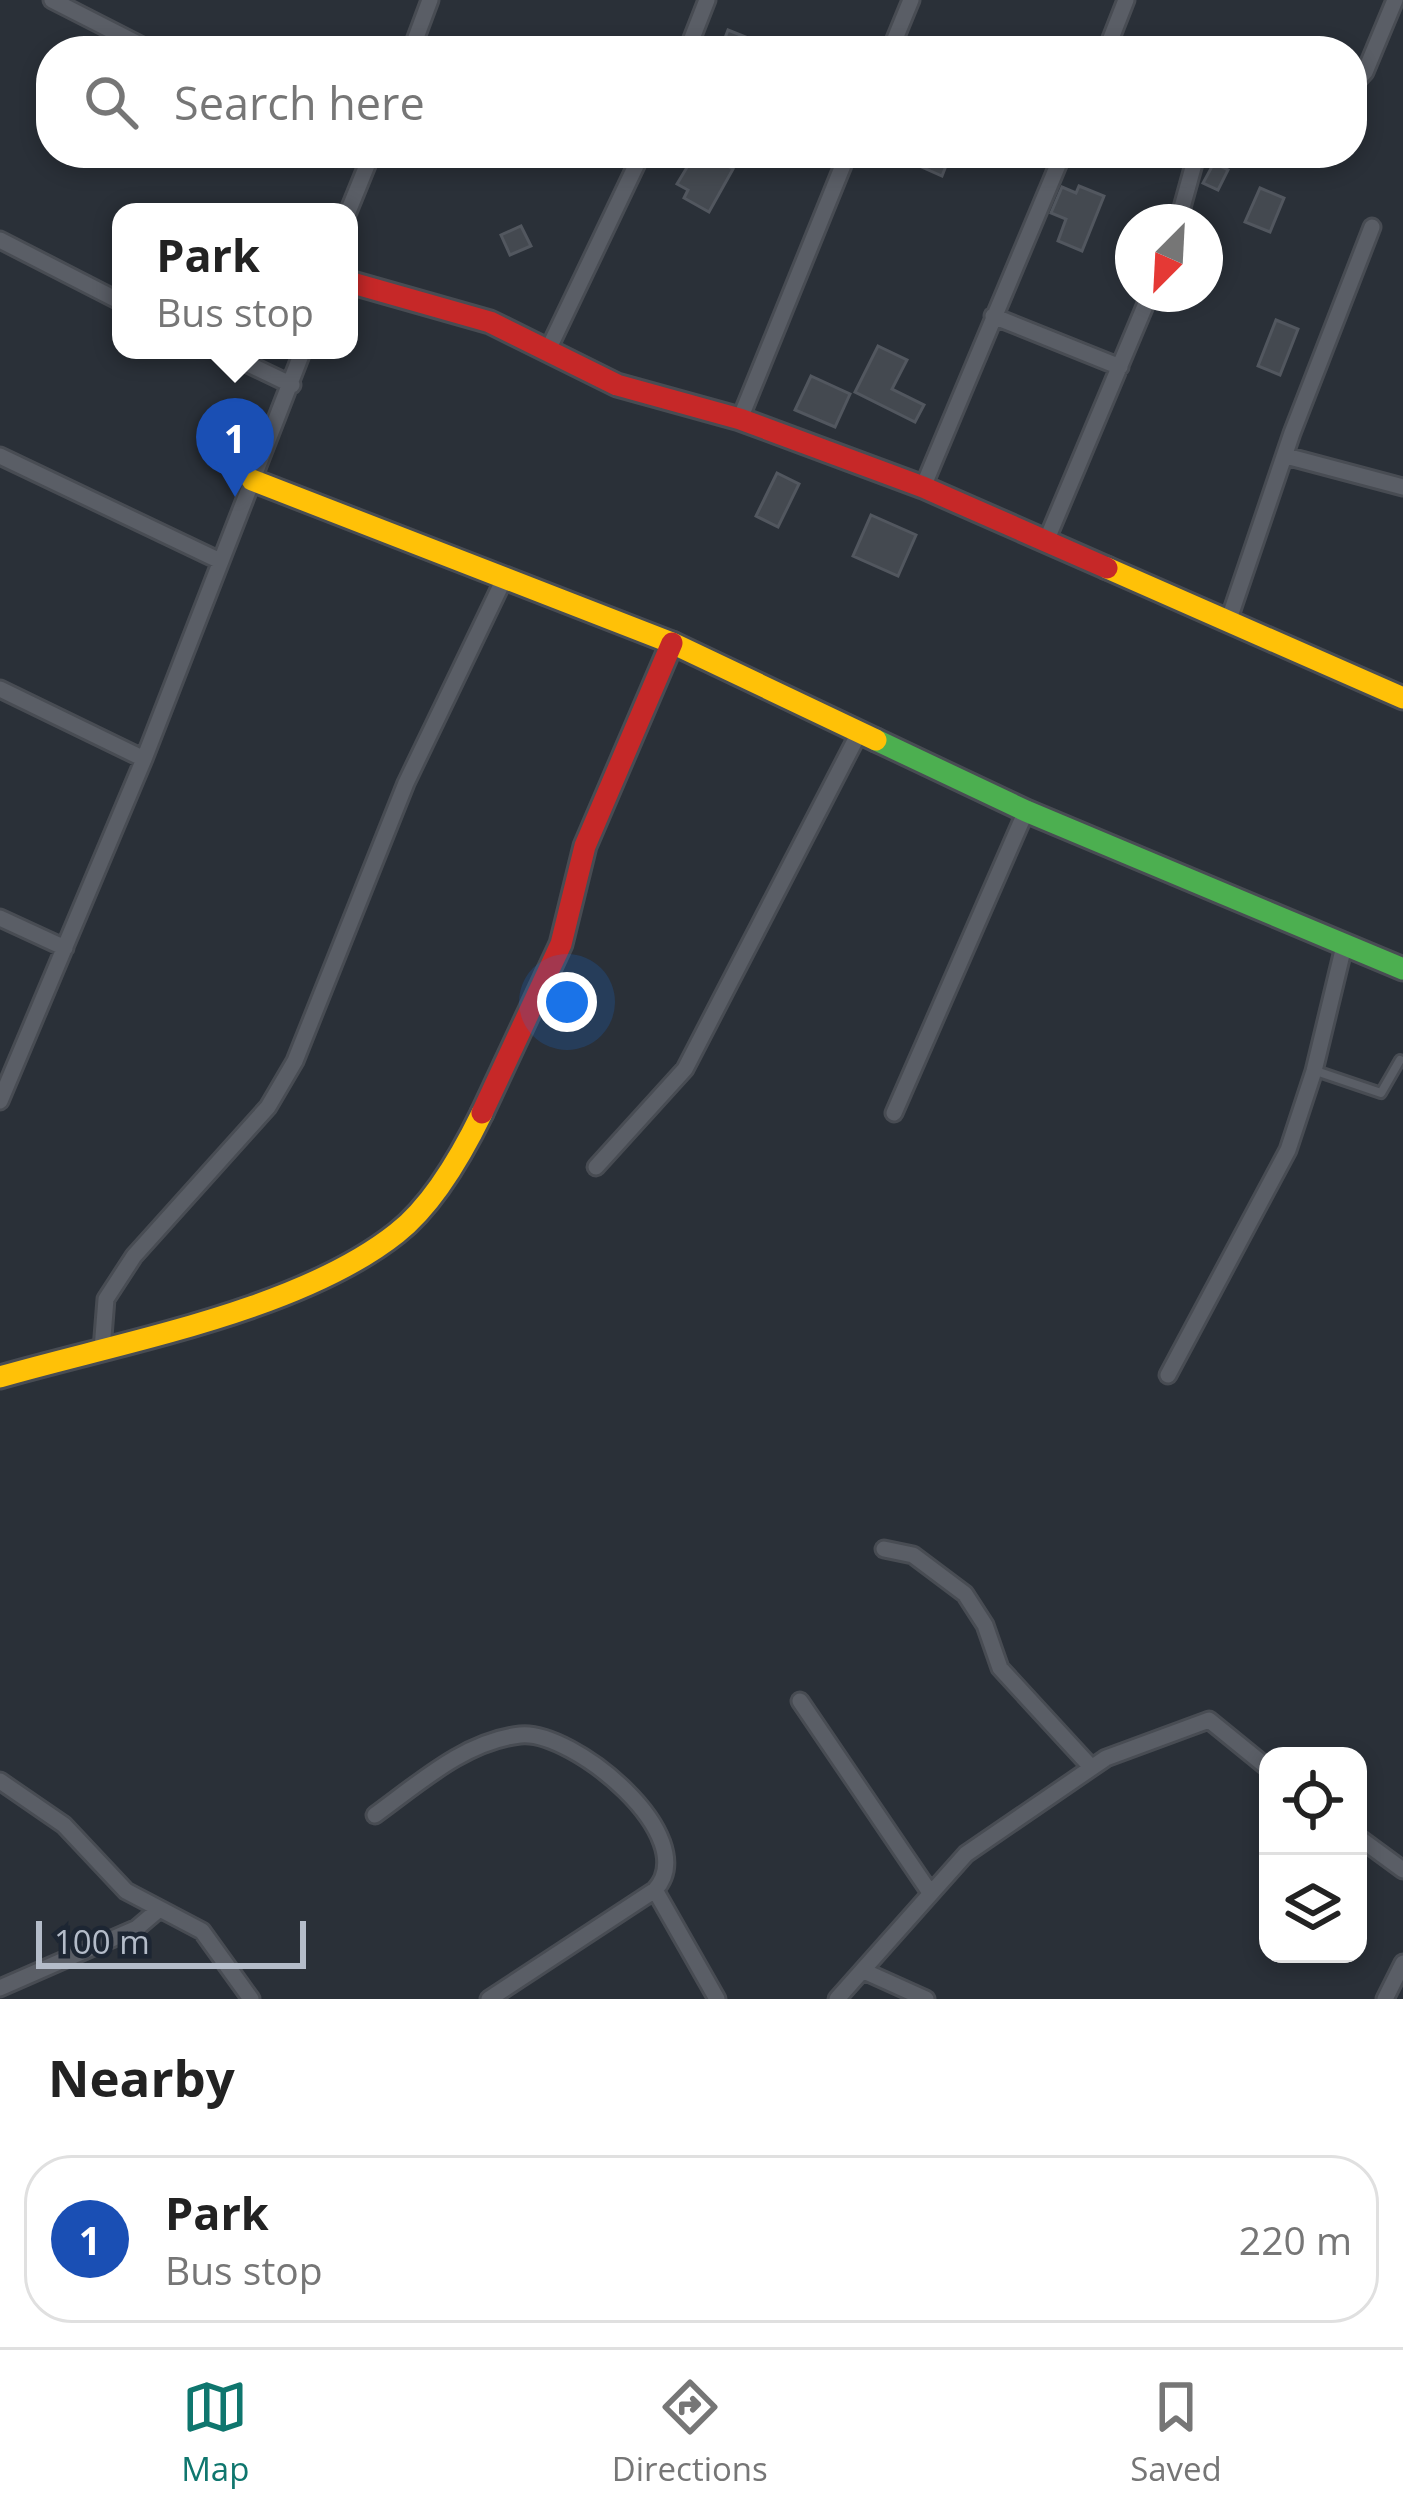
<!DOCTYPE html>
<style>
:root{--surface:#fff;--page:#f6f6f6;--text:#222;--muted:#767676;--line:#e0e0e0;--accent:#0f766e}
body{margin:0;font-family:"Open Sans",sans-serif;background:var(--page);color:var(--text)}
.controls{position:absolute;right:36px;bottom:36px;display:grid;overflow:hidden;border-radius:24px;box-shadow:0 6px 18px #0003}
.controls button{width:108px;height:108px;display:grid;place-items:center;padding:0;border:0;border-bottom:3px solid var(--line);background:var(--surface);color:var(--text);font:60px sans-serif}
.compass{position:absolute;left:1115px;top:204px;width:108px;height:108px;border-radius:50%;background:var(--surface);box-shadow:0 6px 18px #0003;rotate:204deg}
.scale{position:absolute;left:36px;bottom:30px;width:270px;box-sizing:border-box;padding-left:12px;border:6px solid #b4bcc9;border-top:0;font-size:33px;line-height:42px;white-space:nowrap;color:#b4bcc9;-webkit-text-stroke:9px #1d2633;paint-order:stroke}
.you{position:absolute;left:567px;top:1002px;width:42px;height:42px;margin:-30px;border:9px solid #fff;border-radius:50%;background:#1a73e8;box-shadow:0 0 0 18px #1a73e833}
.badge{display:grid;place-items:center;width:78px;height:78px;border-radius:50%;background:var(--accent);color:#fff;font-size:39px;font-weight:700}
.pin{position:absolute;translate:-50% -99px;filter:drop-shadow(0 3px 6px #0008)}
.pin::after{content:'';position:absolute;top:63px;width:42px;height:36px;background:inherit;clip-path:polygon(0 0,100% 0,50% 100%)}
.popup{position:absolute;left:112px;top:203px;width:246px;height:156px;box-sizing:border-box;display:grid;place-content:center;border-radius:24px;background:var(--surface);filter:drop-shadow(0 3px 9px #0005);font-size:39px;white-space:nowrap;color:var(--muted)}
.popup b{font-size:45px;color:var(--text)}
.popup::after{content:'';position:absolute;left:50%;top:100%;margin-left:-24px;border:24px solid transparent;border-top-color:var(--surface)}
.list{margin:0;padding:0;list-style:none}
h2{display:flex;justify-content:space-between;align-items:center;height:156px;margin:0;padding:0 48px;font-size:51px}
h2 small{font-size:39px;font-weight:400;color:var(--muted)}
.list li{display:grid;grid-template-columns:78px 1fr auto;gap:36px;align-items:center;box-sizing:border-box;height:168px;margin:0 24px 24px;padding:0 24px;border:3px solid var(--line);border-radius:48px}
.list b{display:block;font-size:45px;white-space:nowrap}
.list p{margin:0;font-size:39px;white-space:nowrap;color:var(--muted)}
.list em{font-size:39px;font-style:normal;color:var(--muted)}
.icon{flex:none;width:66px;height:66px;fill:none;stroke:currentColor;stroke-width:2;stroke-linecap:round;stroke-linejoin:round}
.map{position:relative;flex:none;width:1403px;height:1999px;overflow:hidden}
.search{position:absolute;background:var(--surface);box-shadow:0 6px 18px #0003;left:36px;right:36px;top:36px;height:132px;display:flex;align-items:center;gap:30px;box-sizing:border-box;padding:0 42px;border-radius:48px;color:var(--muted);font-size:45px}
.sheet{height:348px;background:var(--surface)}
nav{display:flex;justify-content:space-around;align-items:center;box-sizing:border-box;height:168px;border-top:3px solid var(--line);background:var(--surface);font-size:33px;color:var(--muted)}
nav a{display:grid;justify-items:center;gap:6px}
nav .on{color:var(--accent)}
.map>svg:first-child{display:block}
</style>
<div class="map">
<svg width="1403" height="1999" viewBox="0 0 1403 1999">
<rect width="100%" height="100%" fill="#2a3038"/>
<path fill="#444950" stroke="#52575f" stroke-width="3" d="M728,30L778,50V51H720Z
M705,153L733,169L709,212L684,198L688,190L677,184L692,159L698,163Z
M890,153H951L942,176Z
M1214,163L1228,170L1218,190L1203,183Z
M1079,186L1104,196L1082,251L1058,241L1066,219L1051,213L1062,187L1076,193Z
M1260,188L1284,198L1270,232L1245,222Z
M521,226L531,246L510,255L501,235Z
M1276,320L1298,329L1280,375L1258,366Z
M878,346L907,360L892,389L924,405L915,422L855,392Z
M811,376L850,394L835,427L795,410Z
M777,473L799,484L778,527L756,516Z
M871,515L916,535L898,576L853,556Z"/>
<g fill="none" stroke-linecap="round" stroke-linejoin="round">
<defs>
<path id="lane" d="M1316,1071L1381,1093L1400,1060"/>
<path id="street" d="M52,0L152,51
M411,51L430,0
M687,51L707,0
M890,51L911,0
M1106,51L1126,0
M1352,86L1365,72L1395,0
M348,212L372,153
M1178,222L1197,153
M0,240L121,302
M993,316L1120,367
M219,350L292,385
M548,350L642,153
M740,419L848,153
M0,456L218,560
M1286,456L1403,487
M923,487L1063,153
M1047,539L1150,294
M1228,622L1292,433L1372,227
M0,689L144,759
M0,918L65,948
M0,1101L144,759L303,350
M894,1113L1026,811
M596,1167L685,1069L859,733
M102,1349L106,1299L134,1256L268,1107L295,1061L406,783L505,577
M1168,1375L1288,1150L1314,1071L1344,946
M884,1549L913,1555L965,1594L985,1625L1000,1668L1091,1767
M800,1701L929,1891
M0,1781L64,1825L126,1891L202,1931L251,1999
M375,1815C418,1784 465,1741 520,1735C572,1729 704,1837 655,1890L489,1999
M1358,1837L1403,1870
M655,1890L717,1999
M866,1972L926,1999
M0,1988L137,1928L157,1911
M837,1999L966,1854L1106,1758L1209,1720L1268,1768
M1385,1999L1403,1963"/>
<path id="fast" d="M876,740L1026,811L1403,969"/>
<path id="slow" d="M252,480L672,643L876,740
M1107,568L1403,698
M0,1377C121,1342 299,1311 397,1233C434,1204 462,1154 482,1113"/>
<path id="jam" d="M349,282L490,322L617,385L740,419L923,487L1107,568
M482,1113L561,944L585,846L672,643"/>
</defs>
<use href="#lane" stroke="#484c53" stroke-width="14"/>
<use href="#street" stroke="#484c53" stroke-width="21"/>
<use href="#fast" stroke="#484c53" stroke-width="27"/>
<use href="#slow" stroke="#484c53" stroke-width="27"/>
<use href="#jam" stroke="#484c53" stroke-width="27"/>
<use href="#lane" stroke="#5a5e66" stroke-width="8"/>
<use href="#street" stroke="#5a5e66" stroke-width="15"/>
<use href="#fast" stroke="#4caf50" stroke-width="21"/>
<use href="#slow" stroke="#ffc107" stroke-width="21"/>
<use href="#jam" stroke="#c62828" stroke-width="21"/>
</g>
</svg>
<div class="controls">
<button><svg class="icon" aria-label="locate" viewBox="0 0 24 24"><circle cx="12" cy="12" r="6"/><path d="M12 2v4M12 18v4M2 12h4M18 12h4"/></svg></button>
<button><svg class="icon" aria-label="layers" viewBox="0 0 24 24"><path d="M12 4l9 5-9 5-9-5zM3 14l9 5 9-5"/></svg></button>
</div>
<svg class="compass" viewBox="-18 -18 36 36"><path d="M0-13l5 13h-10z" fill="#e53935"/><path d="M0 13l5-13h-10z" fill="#767676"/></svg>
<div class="scale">100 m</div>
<div class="you"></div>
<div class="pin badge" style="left:235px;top:497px;background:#1a4fb4">1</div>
<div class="popup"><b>Park</b>Bus stop</div>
<div class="search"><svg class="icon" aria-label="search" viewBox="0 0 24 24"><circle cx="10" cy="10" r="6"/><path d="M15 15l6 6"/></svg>Search here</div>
</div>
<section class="sheet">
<h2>Nearby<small></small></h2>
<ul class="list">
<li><span class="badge" style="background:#1a4fb4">1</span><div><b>Park</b><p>Bus stop</p></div><em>220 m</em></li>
</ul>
</section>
<nav>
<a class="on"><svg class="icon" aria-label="map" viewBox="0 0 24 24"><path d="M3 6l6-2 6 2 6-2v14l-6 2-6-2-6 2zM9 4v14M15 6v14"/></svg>Map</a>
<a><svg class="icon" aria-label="directions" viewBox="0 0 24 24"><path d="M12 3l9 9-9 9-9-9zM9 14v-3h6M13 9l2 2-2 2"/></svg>Directions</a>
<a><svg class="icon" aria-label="saved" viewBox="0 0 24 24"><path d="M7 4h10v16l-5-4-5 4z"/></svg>Saved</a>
</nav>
